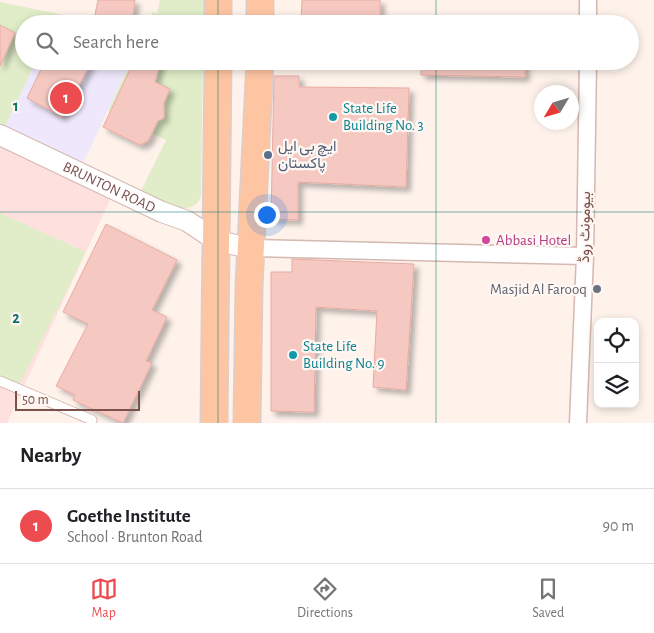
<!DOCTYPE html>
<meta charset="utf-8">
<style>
:root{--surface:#fff;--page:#f6f6f6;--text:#202124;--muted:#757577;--line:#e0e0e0;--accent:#ec4c4f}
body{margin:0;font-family:"Alegreya Sans",Vazirmatn,sans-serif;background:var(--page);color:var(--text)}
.controls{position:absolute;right:15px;bottom:15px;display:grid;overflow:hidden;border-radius:10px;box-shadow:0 2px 8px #0003}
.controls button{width:45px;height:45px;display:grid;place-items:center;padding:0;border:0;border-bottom:1px solid var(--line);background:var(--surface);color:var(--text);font:25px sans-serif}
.compass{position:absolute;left:534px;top:85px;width:45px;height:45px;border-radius:50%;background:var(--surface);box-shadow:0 2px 8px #0003;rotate:232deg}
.scale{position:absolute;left:15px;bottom:12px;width:125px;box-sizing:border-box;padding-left:5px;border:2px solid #7b514b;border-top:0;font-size:14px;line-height:18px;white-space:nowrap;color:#7b514b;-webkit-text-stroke:4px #fff7f3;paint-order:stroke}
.you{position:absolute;left:266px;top:214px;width:18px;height:18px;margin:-12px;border:4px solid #fff;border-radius:50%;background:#1a73e8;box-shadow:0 0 0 8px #1a73e833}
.badge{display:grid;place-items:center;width:32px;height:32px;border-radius:50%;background:var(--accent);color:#fff;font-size:16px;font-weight:700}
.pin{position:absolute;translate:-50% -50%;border:2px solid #fff;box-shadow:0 1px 5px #0006}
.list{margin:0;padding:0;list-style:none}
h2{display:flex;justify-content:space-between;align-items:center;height:65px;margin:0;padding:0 20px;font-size:21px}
h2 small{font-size:16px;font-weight:400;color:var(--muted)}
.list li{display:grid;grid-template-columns:32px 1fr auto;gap:15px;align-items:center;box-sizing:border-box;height:75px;padding:0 20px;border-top:1px solid var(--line)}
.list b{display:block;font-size:19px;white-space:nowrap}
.list p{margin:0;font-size:16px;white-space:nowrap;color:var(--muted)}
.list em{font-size:16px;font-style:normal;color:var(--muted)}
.icon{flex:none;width:28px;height:28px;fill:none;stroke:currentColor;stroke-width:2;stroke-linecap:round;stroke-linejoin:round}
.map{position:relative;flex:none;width:654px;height:423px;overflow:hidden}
.search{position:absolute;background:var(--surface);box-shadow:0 2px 8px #0003;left:15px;right:15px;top:15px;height:55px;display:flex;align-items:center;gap:12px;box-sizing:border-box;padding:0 18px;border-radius:28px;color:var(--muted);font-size:19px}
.sheet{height:140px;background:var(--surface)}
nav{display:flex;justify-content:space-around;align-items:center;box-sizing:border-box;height:70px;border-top:1px solid var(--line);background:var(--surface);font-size:14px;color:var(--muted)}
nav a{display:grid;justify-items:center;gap:2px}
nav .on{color:var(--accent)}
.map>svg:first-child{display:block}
</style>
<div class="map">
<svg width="654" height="423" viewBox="0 0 654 423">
<defs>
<filter id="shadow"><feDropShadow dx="4.5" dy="4.5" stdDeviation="2.5" flood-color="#0004"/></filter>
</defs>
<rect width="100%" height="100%" fill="#fef2eb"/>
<path fill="#fee1df" d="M0,135L115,189L7,423H0Z"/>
<path fill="#efe7fb" d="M59,14L91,24H54Z
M36,61H131L79,172L1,136Z"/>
<path fill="#e0edc8" d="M160,0H204V24H151L152,12L157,13Z
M0,2L59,14L54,24H24V61H36L5,127L0,125Z
M131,61H203L201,196C191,223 158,198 141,191L166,140L108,111Z
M0,213L86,252L19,385L0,376Z"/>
<path fill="#f5c9c1" stroke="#e8aba1" filter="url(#shadow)" d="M98,0H135L132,24H93Z
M302,0H380V24H301Z
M0,25L15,33L0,66Z
M45,61H92L62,117L27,98Z
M134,61H161L155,82L170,89L164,103V118L158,121L148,141L140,145L103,127Z
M421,61H525V77L421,75Z
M274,76H299V87L409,88L406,187L298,182V220L271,219Z
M106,224L177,260L152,310L167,317L146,361L152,363L123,423L73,400L75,395L56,386L88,324L63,312Z
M292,259L414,264L406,390L373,387L377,311L316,307L314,412L271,411V272H292Z"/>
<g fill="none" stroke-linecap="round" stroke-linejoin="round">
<defs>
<path id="service" d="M0,381L92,420"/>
<path id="minor" d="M588,24V0
M250,248L585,256
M578,423L585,256L588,61"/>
<g id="tertiary">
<path id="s1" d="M0,135L162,212L187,221L217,241L250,248"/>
</g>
<path id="primary" d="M260,0V24
M218,24V0
M214,423L218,61
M247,423L249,286L260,61"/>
</defs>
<use href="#service" stroke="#d4b8b2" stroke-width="11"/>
<use href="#minor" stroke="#d4b8b2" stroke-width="19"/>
<use href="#tertiary" stroke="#d4b8b2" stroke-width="22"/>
<use href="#primary" stroke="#dacecd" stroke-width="29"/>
<use href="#service" stroke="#fff" stroke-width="9"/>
<use href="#minor" stroke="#fff" stroke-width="16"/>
<use href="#tertiary" stroke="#fff" stroke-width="20"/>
<use href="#primary" stroke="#fec5a2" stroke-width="26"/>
</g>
<path fill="none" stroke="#0f766e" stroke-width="1" stroke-opacity="0.55" d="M218,0V24M436,0V24M218,61V423M436,61V423M0,212H654"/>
<g fill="#0f9aa8" stroke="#fff7f3" stroke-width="2">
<circle cx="333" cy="117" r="5"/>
<circle cx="293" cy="355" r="5"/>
</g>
<circle fill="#5c6f8a" stroke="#fff7f3" stroke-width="2" cx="268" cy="155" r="5"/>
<circle fill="#d1479c" stroke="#fff7f3" stroke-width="2" cx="486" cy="240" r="5"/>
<circle fill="#6b7280" stroke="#fff7f3" stroke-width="2" cx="597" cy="289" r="5"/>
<g text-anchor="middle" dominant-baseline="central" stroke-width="4.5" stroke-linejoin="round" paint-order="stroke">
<g font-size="15" fill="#0d838f" stroke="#fff7f3" text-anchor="start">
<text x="343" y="108">State Life<tspan x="343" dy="17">Building No. 3</tspan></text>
<text x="303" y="346">State Life<tspan x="303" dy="17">Building No. 9</tspan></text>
</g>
<g font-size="15" fill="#4e5e75" stroke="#fff7f3" text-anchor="start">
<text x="278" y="146">ایچ بی ایل<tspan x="278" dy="17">پاکستان</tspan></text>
</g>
<g font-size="15" fill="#7b514b" stroke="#fff7f3">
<text stroke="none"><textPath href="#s1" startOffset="121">BRUNTON ROAD</textPath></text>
<text transform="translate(585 227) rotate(-89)">بیومونٹ روڈ</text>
</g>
<g font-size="15" fill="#b23c85" stroke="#fff7f3" text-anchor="start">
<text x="496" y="240">Abbasi Hotel</text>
</g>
<g font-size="15" fill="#5b616d" stroke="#fff7f3" text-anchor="end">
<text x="587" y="289">Masjid Al Farooq</text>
</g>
</g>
<g font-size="16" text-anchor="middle" font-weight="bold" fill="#0f766e" stroke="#fff7f3" stroke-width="4.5" stroke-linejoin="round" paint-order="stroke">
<text x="16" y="111">1</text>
<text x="16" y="323">2</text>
</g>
</svg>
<div class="controls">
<button><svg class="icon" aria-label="locate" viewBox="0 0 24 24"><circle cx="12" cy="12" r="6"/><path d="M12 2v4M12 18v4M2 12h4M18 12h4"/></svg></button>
<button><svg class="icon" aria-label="layers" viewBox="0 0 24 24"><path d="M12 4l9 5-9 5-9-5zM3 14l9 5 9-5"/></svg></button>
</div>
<svg class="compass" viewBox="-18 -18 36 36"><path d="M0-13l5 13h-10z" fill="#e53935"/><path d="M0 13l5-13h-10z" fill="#757577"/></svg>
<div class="scale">50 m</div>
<div class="you"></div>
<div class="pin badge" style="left:66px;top:98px">1</div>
<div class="search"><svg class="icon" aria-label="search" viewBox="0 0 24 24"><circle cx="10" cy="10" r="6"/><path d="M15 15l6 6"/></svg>Search here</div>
</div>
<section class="sheet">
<h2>Nearby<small></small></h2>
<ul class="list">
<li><span class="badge">1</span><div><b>Goethe Institute</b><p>School · Brunton Road</p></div><em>90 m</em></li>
</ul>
</section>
<nav>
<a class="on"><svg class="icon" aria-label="map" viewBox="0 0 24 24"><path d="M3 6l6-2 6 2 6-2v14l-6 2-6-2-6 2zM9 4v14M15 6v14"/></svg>Map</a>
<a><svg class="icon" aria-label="directions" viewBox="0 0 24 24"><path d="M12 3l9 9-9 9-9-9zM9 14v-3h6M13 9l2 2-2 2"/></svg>Directions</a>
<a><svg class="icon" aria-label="saved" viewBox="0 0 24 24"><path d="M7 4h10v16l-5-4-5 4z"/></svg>Saved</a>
</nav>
